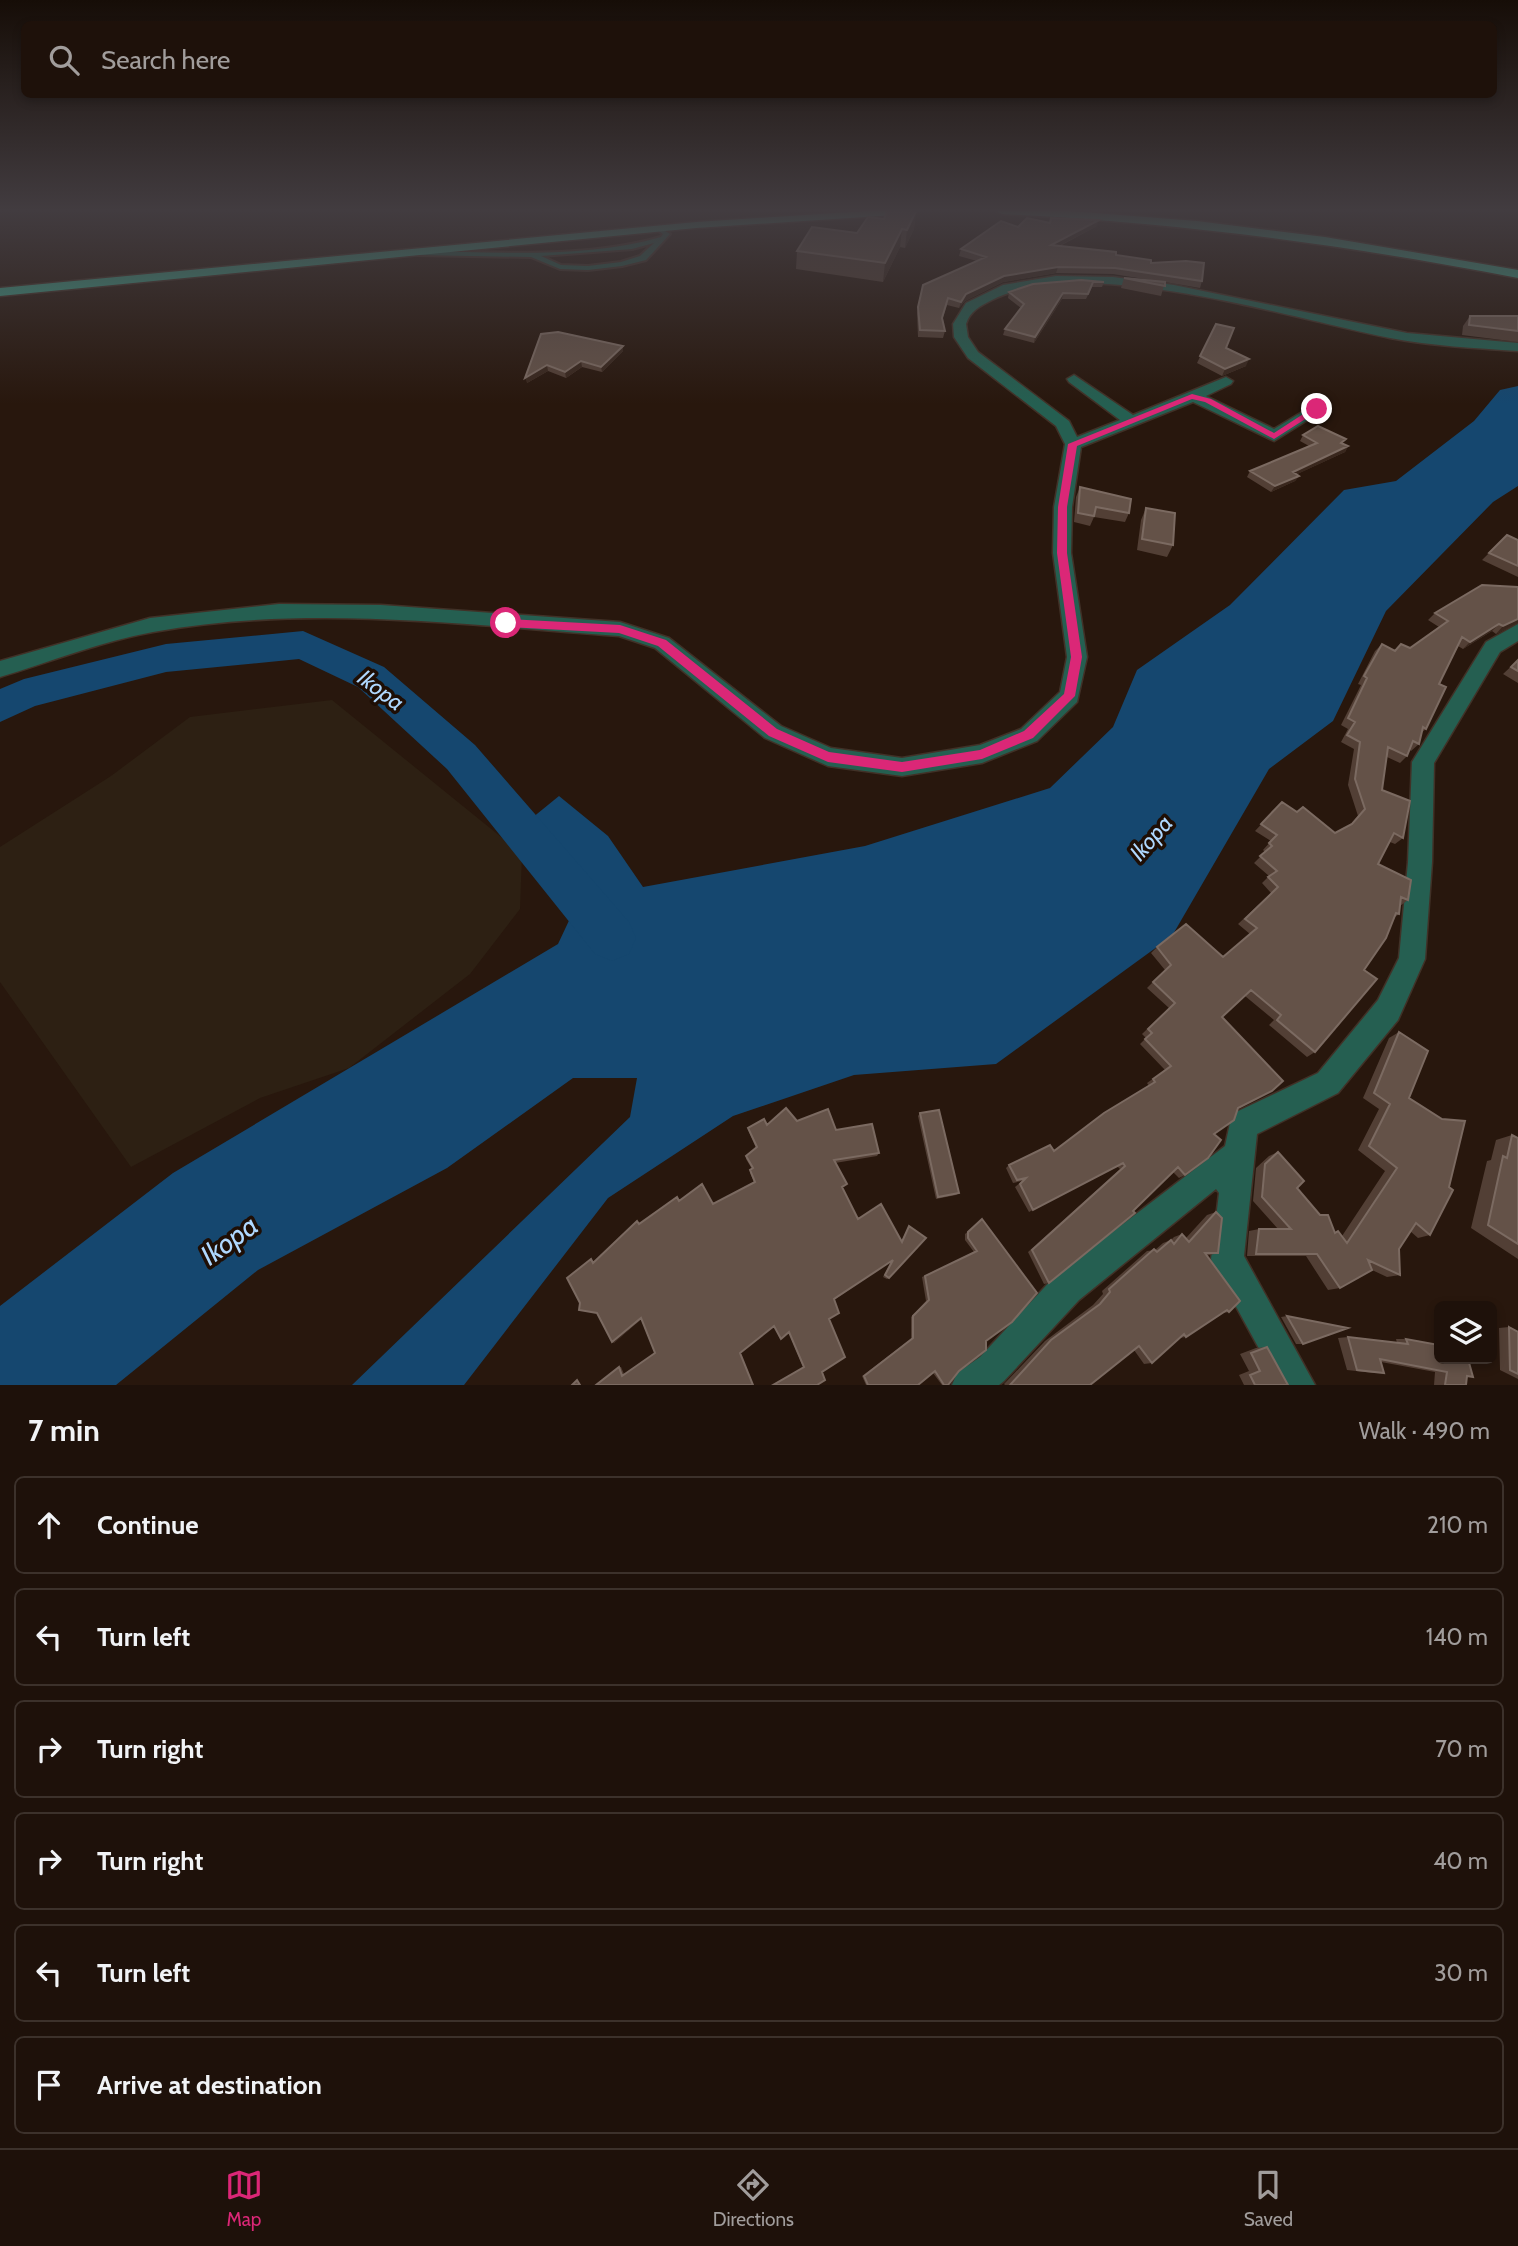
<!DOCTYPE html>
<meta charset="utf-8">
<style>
:root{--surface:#1e110a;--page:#2b1f18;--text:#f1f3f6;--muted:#a19d9c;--line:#3c312b;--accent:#db2777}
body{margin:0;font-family:Cabin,sans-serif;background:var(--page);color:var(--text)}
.controls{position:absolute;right:21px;bottom:21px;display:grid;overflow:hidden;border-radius:10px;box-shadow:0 4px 10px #0003}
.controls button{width:63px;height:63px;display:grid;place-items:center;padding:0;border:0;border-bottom:2px solid var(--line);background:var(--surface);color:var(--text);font:35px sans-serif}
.stop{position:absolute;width:21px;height:21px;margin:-16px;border:5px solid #db2777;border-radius:50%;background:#fff}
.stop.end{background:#db2777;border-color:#fff;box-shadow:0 2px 7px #0008}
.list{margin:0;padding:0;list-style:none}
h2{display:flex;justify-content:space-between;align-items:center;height:91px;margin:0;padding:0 28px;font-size:30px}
h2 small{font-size:23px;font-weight:400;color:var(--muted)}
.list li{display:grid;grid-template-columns:46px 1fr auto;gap:21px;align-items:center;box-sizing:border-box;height:98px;margin:0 14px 14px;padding:0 14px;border:2px solid var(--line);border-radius:10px}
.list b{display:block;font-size:26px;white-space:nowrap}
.list em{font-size:23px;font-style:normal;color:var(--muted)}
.icon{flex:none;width:38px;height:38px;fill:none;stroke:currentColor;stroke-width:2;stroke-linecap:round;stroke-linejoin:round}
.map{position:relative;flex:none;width:1518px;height:1385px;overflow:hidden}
.search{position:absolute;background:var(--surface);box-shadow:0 4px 10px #0003;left:21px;right:21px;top:21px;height:77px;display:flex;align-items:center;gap:18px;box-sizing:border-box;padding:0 24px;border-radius:10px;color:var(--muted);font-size:26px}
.sheet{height:763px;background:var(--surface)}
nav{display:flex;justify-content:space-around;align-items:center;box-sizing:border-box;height:98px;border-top:2px solid var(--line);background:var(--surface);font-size:19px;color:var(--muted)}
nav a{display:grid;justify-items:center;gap:4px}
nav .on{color:var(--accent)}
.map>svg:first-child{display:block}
</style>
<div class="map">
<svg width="1518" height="1385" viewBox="0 0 1518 1385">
<rect width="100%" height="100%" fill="#28170d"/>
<path fill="#2d2013" d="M332,700L522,854L520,909L470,974L349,1068L260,1098L131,1167L0,982V847L111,776L190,717Z"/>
<path fill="#15476f" d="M1518,386V486L1493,502L1386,611L1333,721L1269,769L1172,936L996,1064L854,1075L733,1116L608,1198L464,1385H352L630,1117L637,1078H573L447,1168L258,1270L116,1385H0V1306L173,1173L558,944L589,878L532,818L559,796L608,836L643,887L865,846L1050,788L1113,727L1137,670L1230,605L1344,490L1396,481L1474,421L1500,390Z"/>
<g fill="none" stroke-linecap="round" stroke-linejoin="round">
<path fill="#15476f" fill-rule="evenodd" d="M303,631L384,667L475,745L629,922L636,938L629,954L612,961L595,954L447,769L358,687L299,659L166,672L35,706L0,722V689L24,679L166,644Z"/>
<defs>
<path id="lane" d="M659,227L670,234L646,260L622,266L588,270L560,269L531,257L418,255L414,253L418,251C497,252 584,259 661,237L663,234L656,229ZM654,243L640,256L621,262L588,266L561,265L541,256L632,249Z"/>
<path id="street" d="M1056,276L1113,277L1174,285L1407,333L1518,343V351C1475,348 1432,346 1390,338C1290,318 1084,253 992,300C980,306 970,311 966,324L968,337L978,352L1069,421L1077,437L1120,420L1069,382L1067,379L1074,375L1133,415L1226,377L1233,381L1231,384L1206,396L1274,429L1312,406H1322L1325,409L1274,441L1193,402L1081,447L1072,507L1071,553L1087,657L1077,702L1037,741L982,763L902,776L828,766L765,738L655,648L619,636C465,625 307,604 153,632C102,641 50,662 0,677V661L150,618L279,604L381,605L620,622L669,638L781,726L831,748L902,758L980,745L1021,729L1060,692L1067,657L1053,553L1054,507L1065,444L1056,426L968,358L954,337L953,324L966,303L1003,285Z
M1518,624V641L1500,652L1434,763L1432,862L1425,959L1398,1020L1338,1093L1257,1134L1244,1256L1315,1385H1279L1216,1270L1211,1259L1219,1193L1216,1189L1079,1300L1004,1381L999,1385H952L957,1373L980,1357L1055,1276L1225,1146L1232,1114L1318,1073L1378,1000L1399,958L1408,862L1412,762L1486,642Z"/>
<path id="primary" d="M866,211H917L911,214L696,228L0,296V288L696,222Z
M996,211H1070L1197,221L1325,237L1518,270V278C1347,245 1176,222 1002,214Z"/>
</defs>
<use href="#lane" stroke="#413127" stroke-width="4"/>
<use href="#street" stroke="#413127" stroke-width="3"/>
<use href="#primary" stroke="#413127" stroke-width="3"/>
<use href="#lane" fill="#255f51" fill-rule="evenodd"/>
<use href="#street" fill="#255f51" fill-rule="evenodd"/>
<use href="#primary" fill="#3c9f87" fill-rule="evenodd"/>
</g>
<path fill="#523f35" d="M916,211L914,229L905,248L900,247L883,282L796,269L797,251L857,233L884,219Z
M1050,223L1097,226L1060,246L1116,255L1151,263L1202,281L1200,288L1165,282L1161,296L1121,288L1124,278L1163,282L1113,274L1056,273L1003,282L965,301L959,308L947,305L942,320L945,331L943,338L918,337L917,313L918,307L977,261L959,256L961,249L1018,227Z
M1104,282L1102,287H1092L1086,299H1062L1034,343L1003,335L1005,329L1021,308L1008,298L1009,292L1033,284Z
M1470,316H1518V342L1462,335L1463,326Z
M1216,324L1226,348L1246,366L1222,376L1197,363Z
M541,334L623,346V351L602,372L582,367L566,378L548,371L527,383Z
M1303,435L1343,444L1348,446L1345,452L1297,474L1299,476L1295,481L1271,492L1247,477L1250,471L1309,446L1300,441Z
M1080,487L1129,513L1125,522L1094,517L1090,526L1074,522L1076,497Z
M1146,508L1173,545L1167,557L1137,550L1141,520Z
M1516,540H1518V577L1482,560L1489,553Z
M1435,613L1518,623L1496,634L1492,631L1463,649L1458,646L1439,684L1426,729L1421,733L1419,744L1411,751L1410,750L1407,756L1400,763L1387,757L1382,790L1403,838L1395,844L1390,842L1378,864L1408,900L1400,906L1399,914L1395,917L1315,1052L1307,1057L1269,1025L1274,1020L1245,996L1222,1017L1238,1108L1214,1134L1185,1175L1179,1178L1173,1172L1049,1283L1044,1284L1028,1252L1120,1169L1117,1166L1029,1212L1015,1187L1022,1181L1013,1183L1006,1168L1009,1165L1054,1151L1149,1086L1147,1083L1165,1070L1140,1044L1146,1038L1142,1034L1169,1008L1147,988L1165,970L1151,953L1157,947L1223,957L1250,934L1238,924L1271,893L1262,883L1269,876L1254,863L1265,852L1263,850L1271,841L1255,831L1282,802L1297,812L1335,833L1350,825L1358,816L1348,785L1354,749L1341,742L1348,729L1341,725L1361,685L1358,684L1375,651L1382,644L1395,651L1410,648L1439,627L1428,620Z
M1518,660V683L1503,674Z
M1399,1032L1430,1235L1418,1238L1410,1231L1399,1249L1400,1275L1387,1277L1372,1270L1340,1288L1328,1290L1306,1256H1247L1249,1231L1259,1229H1278L1253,1201L1256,1168L1269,1156L1278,1152L1297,1188L1335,1232L1338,1231L1342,1236L1385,1171L1358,1150L1379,1109L1363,1098L1389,1038Z
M920,1113L959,1193L956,1195L936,1199L918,1116Z
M797,1121L836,1130L879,1153L877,1156L835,1163L845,1186L842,1188L858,1219L901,1241L909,1226L889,1278L887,1279L883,1277L891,1261L834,1300L829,1319L803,1367L789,1333L780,1339L774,1326L596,1385L619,1367H621L624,1374L655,1353L641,1319L614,1343L612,1342L597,1313L579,1310L591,1259L594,1262L640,1224L679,1201L713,1204L754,1182L750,1173V1170L752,1169L746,1159V1156L756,1148L749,1132L748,1128Z
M1512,1135L1518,1138V1259L1471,1228L1487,1161L1491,1160L1496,1140Z
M1216,1212L1218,1253L1206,1256L1229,1312L1223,1313L1186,1337L1179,1338L1152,1363L1144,1364L1134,1350L1090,1385H1005L1004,1384L1045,1341L1093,1305L1103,1294L1102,1291L1147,1251L1155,1250L1163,1243L1171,1240L1174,1237L1182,1234L1186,1238L1207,1215Z
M982,1219L986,1341L959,1371L948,1385H942L933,1373L918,1385H866L862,1376L911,1339V1317L926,1301L922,1277L974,1252L965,1240V1234Z
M1287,1316L1303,1344H1296L1281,1317Z
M1509,1327L1518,1332V1379L1500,1370L1499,1328Z
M1348,1337L1397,1343L1396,1339H1406L1473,1377H1467L1466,1385H1434L1435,1372L1381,1362L1384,1373H1374L1347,1370L1338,1338Z
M1267,1347L1288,1385H1244L1239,1375L1249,1371L1240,1354L1256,1348Z"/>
<path fill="#39271d" d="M916,211L914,229L905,248L907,230Z
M1099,220L1097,226L1049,251L1051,245Z
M902,229L900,247L883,282L885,263Z
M1058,267L1056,273L1003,282L965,301L959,308L961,302L966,294L1004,276Z
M1063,293L1062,299L1034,343L1035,337Z
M623,346V351L602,372L601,367Z
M1249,359L1246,366L1222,376L1225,369Z
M581,361L582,367L566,378L565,372Z
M547,365L548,371L527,383L525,378Z
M1348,446L1345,452L1289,478L1293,472Z
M1299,476L1295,481L1271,492L1275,486Z
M1518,619V623L1496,634L1503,626Z
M1499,624L1492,631L1463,649L1470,642Z
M641,1318H643L614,1343L612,1342Z"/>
<path fill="#645248" stroke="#7b6a61" stroke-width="2" d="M916,211L907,230L902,229L885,263L797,251L812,227L857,233L868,217L884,219L887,212Z
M1027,218L1050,223L1051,218L1099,220L1051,245L1116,252V255L1151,260V263L1186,261L1204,263L1202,281L1115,268L1058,267L1004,276L966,294L961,302L948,298L942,318L945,331L920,330L918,307L923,285L986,257L961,249L1001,221L1018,227Z
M1124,278L1165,282V286Z
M1081,280L1104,282H1093L1088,294L1063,293L1035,337L1005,329L1024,304L1009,292L1033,284Z
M1470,316H1518V331L1469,325Z
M1216,324L1234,328L1226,348L1249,359L1225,369L1200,356Z
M558,332L623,346L601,367L581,361L565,372L547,365L525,378L541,334Z
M1318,426L1346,439L1341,443L1348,446L1293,472L1299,476L1275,486L1250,471L1317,443L1303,435Z
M1080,487L1131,499L1129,513L1096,507L1094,516L1078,513Z
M1146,508L1175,513L1173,545L1142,539Z
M1507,535L1518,540V566L1489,553Z
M1482,585L1518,587V619L1503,626L1499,624L1470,642L1462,637L1439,684L1446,687L1426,729L1423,727L1419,744L1413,741L1407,756L1388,747L1382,790L1410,801L1403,838L1394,833L1378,864L1411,880L1408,900L1401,897L1399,914L1396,913L1386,938L1364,970L1377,979L1315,1052L1277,1020L1281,1015L1251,990L1222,1017L1283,1081L1272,1091L1238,1108L1234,1120L1214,1134L1221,1140L1208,1158L1185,1175L1178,1167L1133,1211L1135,1213L1049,1283L1032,1250L1125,1166L1123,1163L1033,1210L1020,1184L1026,1178L1017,1180L1009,1165L1050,1145L1054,1151L1104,1113L1155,1082L1153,1079L1171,1066L1145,1039L1152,1033L1148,1029L1175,1003L1153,982L1171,965L1157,947L1186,924L1223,957L1257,928L1245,919L1278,887L1268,877L1277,871L1260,856L1272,846L1269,843L1277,835L1261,824L1282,802L1297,812L1303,807L1335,833L1352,824L1365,809L1355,779L1360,742L1347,735L1355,722L1348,718L1367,678L1364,676L1382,644L1395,651L1401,644L1410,648L1448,621L1435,613Z
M1518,660V671L1511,667Z
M1399,1032L1428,1051L1409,1098L1442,1119L1465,1121L1449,1187L1453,1190L1430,1235L1416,1223L1399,1249L1400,1275L1368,1260L1372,1270L1340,1288L1317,1254H1256L1259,1229H1291L1262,1197L1265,1164L1278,1152L1304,1181L1297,1188L1320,1215H1328L1335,1233L1338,1231L1347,1243L1397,1168L1369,1146L1390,1104L1374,1093Z
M786,1108L797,1121L828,1109L836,1130L872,1124L879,1153L834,1160L847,1184L842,1187L858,1219L881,1204L902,1242L909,1226L926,1238L889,1278L885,1275L893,1260L834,1299L839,1313L829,1319L845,1357L822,1372L825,1380L817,1385H773L804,1367L789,1332L781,1339L774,1326L740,1353L753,1385H596L619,1367L622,1376L655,1353L641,1318L612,1342L597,1313L579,1310L580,1303L567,1278L591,1259L593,1263L637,1221L639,1224L677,1197L679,1201L702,1184L713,1204L755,1182L750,1170L753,1168L746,1156L757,1147L748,1128L764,1119L767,1125Z
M939,1110L959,1193L938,1197L920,1113Z
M1512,1135L1518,1138V1244L1488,1225L1503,1156L1507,1158Z
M1216,1212L1222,1218L1218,1253H1205L1240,1301L1229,1312L1227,1310L1186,1337L1184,1334L1152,1363L1139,1346L1090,1385H1010L1051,1340L1100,1304L1110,1292L1109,1289L1154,1249L1157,1252L1171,1240L1174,1244L1182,1234L1189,1242Z
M982,1219L1037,1293L1012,1322L986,1341V1350L959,1371L948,1385H944L935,1371L918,1385H868L864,1376L913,1338V1316L929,1300L925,1276L977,1251L968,1238V1232Z
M1287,1316L1348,1328L1303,1344Z
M1509,1327L1518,1332V1374L1510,1370Z
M1348,1337L1408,1344L1406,1339L1439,1345V1359H1468L1473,1377L1467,1376L1466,1385H1445L1447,1372L1380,1359L1384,1373L1357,1370Z
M1267,1347L1288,1385H1255L1250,1375L1260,1371L1251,1353Z
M577,1380L580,1385H572Z"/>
<linearGradient id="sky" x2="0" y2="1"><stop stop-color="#160d07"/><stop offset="0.52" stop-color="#423c40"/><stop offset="1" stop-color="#423c40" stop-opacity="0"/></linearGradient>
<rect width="1518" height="404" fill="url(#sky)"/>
<path fill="#db2777" d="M1192,394L1211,399L1274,433L1314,407L1321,409L1274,439L1205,402L1192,399L1077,446L1067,507V553L1082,657L1075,696L1033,738L982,759L902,772L828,762L769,736L658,646L619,633L506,627L501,623L506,619L620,625L666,640L777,729L829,752L902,762L980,750L1024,731L1064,694L1071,657L1057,553L1058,507L1068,444Z"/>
<g text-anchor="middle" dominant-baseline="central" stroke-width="7" stroke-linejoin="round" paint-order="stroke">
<g font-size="23" font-style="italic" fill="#afd8ff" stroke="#1e0e05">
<text transform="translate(381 690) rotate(37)">Ikopa</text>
<text transform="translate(1151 838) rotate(-49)">Ikopa</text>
</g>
<g font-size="28" font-style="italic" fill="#afd8ff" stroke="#1e0e05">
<text transform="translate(229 1240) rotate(-36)">Ikopa</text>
</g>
</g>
</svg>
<div class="controls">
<button><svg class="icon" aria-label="layers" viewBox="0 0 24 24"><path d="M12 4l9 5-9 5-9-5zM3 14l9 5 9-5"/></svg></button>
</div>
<div class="stop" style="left:506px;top:623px"></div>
<div class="stop end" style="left:1317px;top:409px"></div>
<div class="search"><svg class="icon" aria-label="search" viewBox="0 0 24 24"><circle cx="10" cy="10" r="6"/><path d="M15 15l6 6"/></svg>Search here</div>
</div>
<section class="sheet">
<h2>7 min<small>Walk · 490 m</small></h2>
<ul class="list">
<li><svg class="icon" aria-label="ahead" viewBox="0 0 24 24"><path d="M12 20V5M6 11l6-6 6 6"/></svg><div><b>Continue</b></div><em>210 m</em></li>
<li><svg class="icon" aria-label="left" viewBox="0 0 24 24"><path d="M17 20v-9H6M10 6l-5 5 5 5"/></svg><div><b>Turn left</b></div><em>140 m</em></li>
<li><svg class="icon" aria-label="right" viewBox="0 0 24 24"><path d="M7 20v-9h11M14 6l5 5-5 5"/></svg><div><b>Turn right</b></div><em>70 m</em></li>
<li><svg class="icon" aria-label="right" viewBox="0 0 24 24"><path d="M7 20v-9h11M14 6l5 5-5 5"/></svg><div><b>Turn right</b></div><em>40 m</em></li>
<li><svg class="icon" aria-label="left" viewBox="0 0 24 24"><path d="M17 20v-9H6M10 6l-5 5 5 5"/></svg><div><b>Turn left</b></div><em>30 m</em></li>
<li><svg class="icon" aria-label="arrive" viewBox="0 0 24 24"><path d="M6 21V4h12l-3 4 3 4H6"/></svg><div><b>Arrive at destination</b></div></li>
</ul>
</section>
<nav>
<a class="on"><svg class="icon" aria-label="map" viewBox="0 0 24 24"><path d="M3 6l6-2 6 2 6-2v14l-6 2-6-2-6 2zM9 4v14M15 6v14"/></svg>Map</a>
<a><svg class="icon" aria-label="directions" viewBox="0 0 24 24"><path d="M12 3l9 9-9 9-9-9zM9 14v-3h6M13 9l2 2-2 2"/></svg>Directions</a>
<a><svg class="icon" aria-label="saved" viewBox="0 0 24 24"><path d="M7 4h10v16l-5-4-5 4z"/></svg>Saved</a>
</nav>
